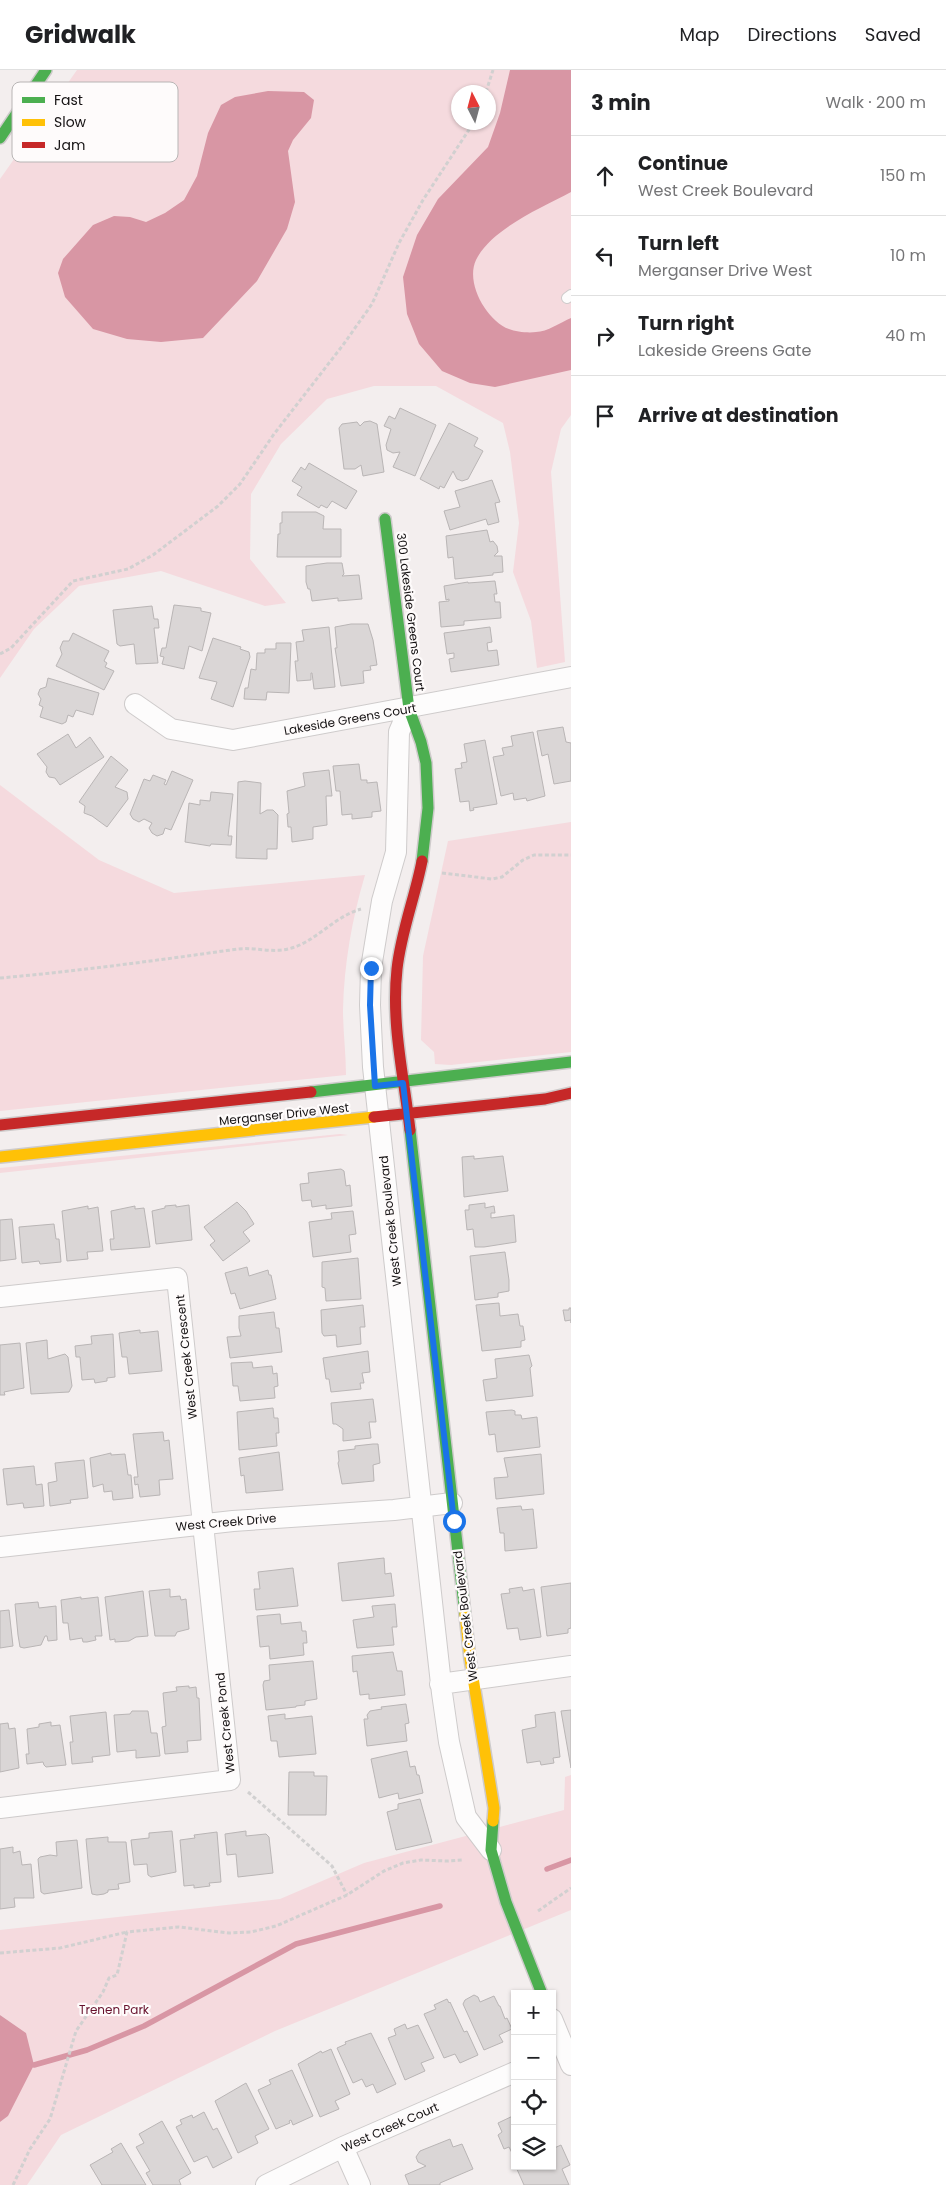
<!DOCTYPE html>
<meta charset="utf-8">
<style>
:root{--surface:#fff;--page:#f6f6f6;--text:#202124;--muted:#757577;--line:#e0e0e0}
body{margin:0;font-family:Poppins,sans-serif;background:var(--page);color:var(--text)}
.controls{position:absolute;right:15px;bottom:15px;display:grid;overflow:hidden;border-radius:0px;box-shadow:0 1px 4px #0004}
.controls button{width:45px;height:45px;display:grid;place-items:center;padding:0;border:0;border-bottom:1px solid var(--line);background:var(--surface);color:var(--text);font:25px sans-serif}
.compass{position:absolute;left:451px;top:15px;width:45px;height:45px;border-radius:50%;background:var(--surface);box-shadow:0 1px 4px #0004;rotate:354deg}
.stop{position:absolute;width:15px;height:15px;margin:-11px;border:4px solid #1a73e8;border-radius:50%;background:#fff}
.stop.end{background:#1a73e8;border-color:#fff;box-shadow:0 1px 5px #0008}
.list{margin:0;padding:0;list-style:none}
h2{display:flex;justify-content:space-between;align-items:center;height:65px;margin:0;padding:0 20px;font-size:21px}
h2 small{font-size:16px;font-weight:400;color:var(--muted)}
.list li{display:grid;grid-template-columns:32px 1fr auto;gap:15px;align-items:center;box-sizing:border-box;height:80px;padding:0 20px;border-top:1px solid var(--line)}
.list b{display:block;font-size:19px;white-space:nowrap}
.list p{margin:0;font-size:16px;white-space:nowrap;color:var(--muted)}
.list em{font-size:16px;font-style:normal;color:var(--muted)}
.icon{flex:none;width:28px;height:28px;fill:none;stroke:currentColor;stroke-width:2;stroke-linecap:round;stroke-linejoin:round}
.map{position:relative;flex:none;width:571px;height:2115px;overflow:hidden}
header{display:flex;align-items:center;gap:30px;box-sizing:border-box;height:70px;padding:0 25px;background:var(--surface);border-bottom:1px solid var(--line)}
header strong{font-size:24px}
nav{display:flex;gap:28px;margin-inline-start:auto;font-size:18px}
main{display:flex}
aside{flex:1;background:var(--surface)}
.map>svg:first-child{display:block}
</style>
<header>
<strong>Gridwalk</strong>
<nav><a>Map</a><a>Directions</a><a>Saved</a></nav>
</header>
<main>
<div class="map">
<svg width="571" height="2115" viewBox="0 0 571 2115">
<rect width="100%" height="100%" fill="#f3eeee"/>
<path fill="#f5dade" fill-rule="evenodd" d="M77,0H571V345L561,359L551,402L565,592L537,598L531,551L513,502L519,453L510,382L503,353L436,316H374L327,329L281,374L251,424L250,489L286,533L265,536L161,501L79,516L34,559L0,608V109ZM458,22H488V52H458Z
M0,715L99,790L174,823L365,805C352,849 344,894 343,940C343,962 346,983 346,1005L0,1041Z
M571,752V982L451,995L435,994L434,982L421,970L423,886L448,771Z
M340,1064L348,1065L0,1103V1098Z
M571,1705V1840L275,1961L61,2065L27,2115H0V2052L8,2046L26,1963L0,1945V1860L280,1829L364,1793L564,1740L565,1707Z"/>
<path fill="#d896a4" d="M510,0H571V122C541,138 491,159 476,190C465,213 487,251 509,259C516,262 529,263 536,262C547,262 561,252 571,248V300L495,317L470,313L442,301L419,274L407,244L403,207L417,165L438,129L488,77L500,43Z
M268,21L304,22L314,30L311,48L293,70L288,81L295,132L287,159L257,211L203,268L161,272L127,269L93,259L65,227L58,203L63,189L93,155L114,146L130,147L146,152L165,143L184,130L197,106L208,63L221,35L235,27Z
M0,1945L26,1963L34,1995L8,2046L0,2052Z"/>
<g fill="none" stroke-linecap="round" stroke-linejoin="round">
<path stroke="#d896a4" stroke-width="5.5" d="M547,1799L571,1790
M34,1995L87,1980L144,1956L296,1874L440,1836"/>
</g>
<path fill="#dad6d6" stroke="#b9b5b5" d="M400,338L436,355L415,406L393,397L400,382L393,383L387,380L386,375L391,359L384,356L389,346L395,349Z
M370,351L377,354L384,402L363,406L361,395L355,399H344L339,358L342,354L357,352L360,356L364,352Z
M449,353L478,368L474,376L483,381L468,409L462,411L457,409L453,401L444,418L440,416L439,419L420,409Z
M309,393L357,421L346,439L332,431L327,438L321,435L319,438L297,425L302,417L292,411L301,397L305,400Z
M492,410L500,432L495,433L499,452L488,455L486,449L450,460L444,441L460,437L455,421Z
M282,442H316L324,446L323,459H341V487H277L278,464H280V453H282Z
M487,460L490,472L493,471L497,476L498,482L494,486H502L503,502L493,503V505L455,509L453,487L448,488L446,466Z
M327,493H342L344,504L342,506L359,505L362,529L338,531V528L312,531L310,519H308L306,512V496Z
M495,511L497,524H494L495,532H500L501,548L464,551V555L441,557L439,532L449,531V529L446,530L444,516L468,512V513Z
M174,535L201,538V541L211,543L202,581L189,576L184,599L162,594L164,587L160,586L162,578H166Z
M152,536L154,549H158L159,558H154L158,593L136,594L134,574L120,576L117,574L113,540Z
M351,554H368L373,570L377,595L370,596L371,600L363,601L364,613L341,616L335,578H337L335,557Z
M329,557L335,617L314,619L312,603H311V610L297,611L295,591H298L296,572L304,571L302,560Z
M490,557L492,572L487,573L488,581L497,580L499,595L451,602L449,589L454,588V583L447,584L444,563Z
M73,563L109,581L104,591L107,593L105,597L114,601L104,620L56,596L62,584L60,578L63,571H69Z
M213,568L241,577L240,579L249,582L250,587L233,637L211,629L217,612L199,608Z
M276,573H291L289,623L267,622L266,630L244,629L245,618H248L251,599L256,600L257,583H265V579H276Z
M48,608L99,623L93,645L76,640L73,647L68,645L66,652L62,654L40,647L43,637L39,635L41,629L38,624L40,619L46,617Z
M563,657L566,672L571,673V711L554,714L548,684L542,686L537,661Z
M533,662L545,726L527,731L526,728L514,730L513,723L501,726L493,687L504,685L502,678L513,676L511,666Z
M68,664L76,678L90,667L104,687L60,715L55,708L49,707L46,702L47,697L37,684Z
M485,670L497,734L473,738L474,740L470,741L469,731L460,732L455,699L462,698L461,693L467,692L464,674Z
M111,686L128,700L115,717L127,722L128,729L107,757L92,746L84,743L85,736L79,732Z
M359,694L361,710H367V713L377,712L381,741L372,742V747L352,749V744L342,745L340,721H336L333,696Z
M329,700L332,726H326L327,755L313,757V769L292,772L291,757H288L287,744L289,743L287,721L305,716L303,703Z
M172,701L193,710L171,760L165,758L163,764L157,766L152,763L149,758L152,753L144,749L139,752L133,749L130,744L144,709L150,711L153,705L166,710L164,714L166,715Z
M245,711L261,713L260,744L267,740H273L278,745L277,779H267V789L236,788L238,712Z
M211,722L233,724L228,766H232L231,775L211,774L210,776L185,772L189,733L200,735V730L210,731Z
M474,1086V1089L503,1086L508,1121L464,1127L462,1087Z
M341,1099L344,1101L346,1116L350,1115L352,1136L326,1139V1135L312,1137L311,1130L302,1131L300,1114L309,1113L308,1103Z
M237,1132L246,1141L254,1154L243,1162L250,1171L223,1191L210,1175L215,1171L204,1157Z
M485,1133V1138L494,1136L495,1143H491V1148L514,1145L516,1172L484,1177H475L473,1159L467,1160L465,1140H469V1135Z
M176,1135V1137L189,1135L192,1170L156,1174L152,1141L165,1138V1136Z
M88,1136V1139L98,1137L103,1181L87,1182L88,1189L67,1191L62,1141Z
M135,1136V1139L144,1138L150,1177L111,1180L110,1169H114L111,1141Z
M353,1141L356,1164L349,1165L351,1182L313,1187L309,1152L332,1149L331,1143Z
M12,1149L16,1189L0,1191V1150Z
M54,1154L56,1169H59L61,1192L40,1194L39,1191L22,1193L19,1157Z
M505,1182L509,1210V1221L498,1223V1227L475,1230L470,1186Z
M358,1188L361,1229L326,1231L325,1218L322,1217V1192Z
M247,1197L249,1206L268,1200L269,1205H271L276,1229L240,1239L235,1223L231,1224L225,1203Z
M499,1233L500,1246L518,1244L520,1256H523L525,1270L521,1271V1277L482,1281L476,1235Z
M363,1235L365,1257H360L361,1274L337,1277L336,1265L324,1266L322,1263L321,1240Z
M569,1238H571V1253V1250L565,1251L563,1240H569Z
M274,1242L276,1258H279L282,1282L230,1288L227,1267L241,1266L239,1258V1246Z
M140,1260V1263L158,1261L162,1301L129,1304L127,1287H122L119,1263Z
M113,1264L115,1307L107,1308V1311L95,1313L94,1309L82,1310L80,1287H76L75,1276L92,1274L91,1266Z
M47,1270L48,1289L65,1284L68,1287L72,1316L69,1322L31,1324L26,1273Z
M20,1273L24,1318L4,1322L5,1325H0V1275Z
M368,1281L370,1302L362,1303L364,1313H360L361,1319L331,1322L329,1309H326L323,1288Z
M529,1285L532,1296L530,1298L533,1326L486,1331L483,1310L497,1308L495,1289Z
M252,1292L253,1298L272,1296L273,1304L277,1303L278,1316L274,1317L275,1328L240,1331L238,1316H233L231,1293Z
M373,1329L376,1352H369L371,1368L343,1371V1359L336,1354H333L331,1333Z
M273,1338L274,1348H278L279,1363H276L277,1376L239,1380L237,1342Z
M512,1340L515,1341V1345H521L522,1349L537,1347L540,1377L497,1382L495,1364L489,1365L486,1342Z
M163,1362L164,1371L169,1370L173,1409L159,1410L160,1425L140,1427L138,1414L135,1415L134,1407H138L133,1364Z
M373,1374H378L380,1393L373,1395L374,1411L342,1414L338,1393L339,1391L338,1381L355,1379V1376Z
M279,1382L283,1420L246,1423L244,1405L241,1406L239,1388Z
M111,1383V1385L125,1384L128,1405H131L133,1428L113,1430L112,1421L104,1422L103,1414L93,1417L90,1388Z
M541,1384L544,1424L496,1429L494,1408L508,1407L504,1388Z
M84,1390L88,1428L70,1430L71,1433L50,1436L48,1413L57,1411L55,1393Z
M34,1396L36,1415L42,1414L44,1436L24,1438L23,1433L7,1435L3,1399Z
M521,1436L522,1440L533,1439L537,1478L505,1481L504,1463H500L497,1438Z
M384,1488L385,1504L391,1503L394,1526L342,1531L338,1493Z
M293,1498L298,1536L256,1540L254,1519H260L258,1502Z
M571,1513V1558L568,1559V1563L547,1566L541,1517Z
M522,1517L523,1521L534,1519L541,1567L520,1570L518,1558L507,1559L501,1524L510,1523L509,1519Z
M170,1519V1527L180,1526L181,1530L186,1529L189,1559L177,1562L175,1566H155L149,1521Z
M143,1521L148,1566L136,1567L129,1571L115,1572V1569L110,1570L105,1527Z
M81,1527V1529L98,1527L102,1566H95L96,1570L87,1572H83L82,1568L70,1570L68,1553H63L61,1530Z
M38,1532L39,1538L56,1536L57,1570L48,1571L47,1566H45L41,1575L24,1578L20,1577L18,1565L15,1534Z
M395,1534L397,1557H392L394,1575L357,1578L353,1550L374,1547L372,1536Z
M9,1540L13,1576L0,1578V1541Z
M280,1544L281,1554L301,1552L302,1561H306L307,1573H303L304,1585L270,1589L269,1576L260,1577L257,1546Z
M393,1582L397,1601H402L405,1625L369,1629V1624L360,1625L357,1601L353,1602L352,1586Z
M313,1591L317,1629L305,1631V1635L296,1636V1637L266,1640L263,1615L264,1611L270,1610L269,1595Z
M189,1616V1618L196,1617L197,1628H199L201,1670L187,1671L188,1682L165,1684L162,1657L166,1656L163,1623L177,1621L176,1617Z
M406,1634L409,1653L405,1654L407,1671L367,1676L364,1649H368L367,1645L370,1641L382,1639L381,1637Z
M571,1640V1698L561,1641Z
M132,1641H148L151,1663H157L160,1686L136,1688V1680L117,1682L114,1645L130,1644Z
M106,1642L110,1685L92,1687L93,1692L72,1694L70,1672H73L70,1646Z
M555,1642L560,1687L553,1688L554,1693L541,1695L540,1691L527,1693L522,1660L536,1657L535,1645Z
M285,1644V1649L312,1646L316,1684L279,1687L277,1671H271L268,1646Z
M51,1652V1656L60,1655L66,1695L46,1697L44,1695L43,1692L27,1694L26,1684H29L27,1659L39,1657V1654Z
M8,1653L9,1659L15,1658L19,1698L0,1702V1654Z
M407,1681L410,1697L415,1696L417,1705H419L423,1723L399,1729L398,1723L379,1728L371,1689Z
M289,1702H314V1706H327L326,1745H288Z
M420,1729L432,1772L396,1780L387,1742L398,1739V1734Z
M172,1761L176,1802L151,1807L148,1805L147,1794L134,1795L131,1770L149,1768V1763Z
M246,1761V1766L266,1764L269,1767L273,1803L238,1807L236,1784L227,1785L225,1764Z
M217,1762L221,1812L209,1813L210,1816L194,1818V1815L184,1816L180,1770L195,1768L194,1765Z
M108,1767V1772H126L130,1812L118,1814L119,1819L108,1820V1822L104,1824L97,1825L92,1824L90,1813L86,1769Z
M77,1770L82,1818L44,1824L41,1822L38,1789L40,1787L50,1785L57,1786L56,1772Z
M13,1777V1783L20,1781L22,1795L31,1794L34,1828H14L15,1837L0,1839V1779Z
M474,1925L478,1927L480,1932L494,1926L499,1936H500L505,1949L507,1948L512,1959L499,1965L503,1972L484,1980L463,1934L465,1930Z
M447,1929L449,1933L450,1932L464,1962L467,1961L478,1985L460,1993L455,1984L444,1988L424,1944L436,1939L434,1935Z
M405,1954L407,1959L418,1955L434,1988L421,1993L425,2001L405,2010L388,1968L396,1965L394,1959Z
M371,1963L396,2014L377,2023L373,2014L366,2017L362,2009L353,2013L337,1978L346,1974L345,1972Z
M331,1979L350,2024L335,2031L339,2039L320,2047L298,1994L321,1981L322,1983Z
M292,2000L313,2046L293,2055L291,2050L289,2051L290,2053L276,2059L258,2020L271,2014L269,2010Z
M246,2013L269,2059L255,2066L258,2073L238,2083L215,2031Z
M204,2042L213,2060L217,2058L232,2088L213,2098L207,2086L194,2092L176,2057L182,2054L180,2050L192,2045L193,2048Z
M515,2045V2082L512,2083L509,2077L504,2079L498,2065L502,2062L498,2053Z
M162,2051L191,2103L179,2110L181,2115H153L146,2103L150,2101L136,2077L144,2073L139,2064Z
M450,2069L453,2077L462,2074L473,2099L440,2113V2115H409L405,2105L426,2096L418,2092L416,2087L420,2081Z
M121,2073L146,2115H102L90,2095L113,2082L111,2079Z
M561,2075L570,2095L562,2099L569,2115H524L516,2097L552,2096V2079Z"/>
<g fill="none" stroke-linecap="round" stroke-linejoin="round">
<defs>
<path id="lane" d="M567,228L571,225"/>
<path id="street" d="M135,634L171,659L233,670L571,607
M409,639L399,662L396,782L382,831L371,898L370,935L373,997L442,1623L449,1672L466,1747L491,1780
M0,1227L177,1208L230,1710L0,1738
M0,1477L233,1451L394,1440L452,1433
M440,1614L571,1596
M552,1949L571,1995
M343,2077L360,2115
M266,2115L343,2077L515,2002"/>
<path id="fast" d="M0,68L46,0
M385,449L409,639L421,672L426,693L428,738L422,791
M311,1022L571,992
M410,1060L465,1544
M493,1751L491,1780L506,1832L542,1924"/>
<path id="slow" d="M0,1087L374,1047
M465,1544L470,1589L494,1738L493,1751"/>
<path id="jam" d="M374,1047L545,1029L571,1023
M0,1055L311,1022
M410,1060C404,1007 391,954 397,899C401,862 415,827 422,791"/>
</defs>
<use href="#lane" stroke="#cecbcb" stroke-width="12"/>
<use href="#street" stroke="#cecbcb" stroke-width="22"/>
<use href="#fast" stroke="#cecbcb" stroke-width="14"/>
<use href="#slow" stroke="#cecbcb" stroke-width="14"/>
<use href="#jam" stroke="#cecbcb" stroke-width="14"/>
<path stroke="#d1d0d0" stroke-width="3" stroke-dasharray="4 2.5" stroke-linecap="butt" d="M486,22L493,0
M0,584L11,578L73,511L128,499L153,485L218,436L240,414L274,364L343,275L372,234L399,173L423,130L474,52
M442,803L492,809L502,807L523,790L534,785H571
M0,908C80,901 159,890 238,879C254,877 272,883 288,879C315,873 333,847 361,839
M248,1722L332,1796L347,1825
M538,1841L571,1818
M0,1883L60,1878L127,1862
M13,2115L30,2079L50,2049L76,1961L103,1922L109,1908L117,1905L127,1862L179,1857L229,1863L251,1862L276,1856L347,1825L384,1801L403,1793L421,1790L447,1791L463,1790"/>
<use href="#lane" stroke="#fdfcfc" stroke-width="10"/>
<use href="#street" stroke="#fdfcfc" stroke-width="20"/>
<use href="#fast" stroke="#4caf50" stroke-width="11"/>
<use href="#slow" stroke="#ffc107" stroke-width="11"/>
<use href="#jam" stroke="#c62828" stroke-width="11"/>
</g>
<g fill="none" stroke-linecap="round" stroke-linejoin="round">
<path stroke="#1a73e8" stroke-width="6" d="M371,898L370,935L375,1016L403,1013L454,1451"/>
</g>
<g text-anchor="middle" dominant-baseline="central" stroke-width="4.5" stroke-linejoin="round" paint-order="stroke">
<g font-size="12" fill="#151213" stroke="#fefbfb">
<text transform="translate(411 542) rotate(83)">300 Lakeside Greens Court</text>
<text transform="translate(350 649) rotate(-10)">Lakeside Greens Court</text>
<text transform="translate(284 1044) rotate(-6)">Merganser Drive West</text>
<text transform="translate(390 1151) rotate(-96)">West Creek Boulevard</text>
<text transform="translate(186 1287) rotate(-96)">West Creek Crescent</text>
<text transform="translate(226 1452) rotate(-5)">West Creek Drive</text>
<text transform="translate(465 1546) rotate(-97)">West Creek Boulevard</text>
<text transform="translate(225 1653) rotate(-96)">West Creek Pond</text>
<text transform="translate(390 2057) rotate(-24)">West Creek Court</text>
</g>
<g font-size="12" fill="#66112d" stroke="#fefbfb">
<text x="114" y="1939">Trenen Park</text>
</g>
</g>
<rect x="12" y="12" width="166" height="80" rx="8" fill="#fefbfb" stroke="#b8b5b5" stroke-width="1"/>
<rect x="22" y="27" width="23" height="6" fill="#4caf50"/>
<rect x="22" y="49" width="23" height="7" fill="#ffc107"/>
<rect x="22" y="72" width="23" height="6" fill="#c62828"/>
<g font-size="14" fill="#151213">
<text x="54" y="35">Fast</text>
<text x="54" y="57">Slow</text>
<text x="54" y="80">Jam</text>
</g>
</svg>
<div class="controls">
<button>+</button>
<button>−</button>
<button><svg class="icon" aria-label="locate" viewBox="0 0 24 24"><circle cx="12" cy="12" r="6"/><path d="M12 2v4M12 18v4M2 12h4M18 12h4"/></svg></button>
<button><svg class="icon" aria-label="layers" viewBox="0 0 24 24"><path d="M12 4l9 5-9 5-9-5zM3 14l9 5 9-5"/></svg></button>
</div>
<svg class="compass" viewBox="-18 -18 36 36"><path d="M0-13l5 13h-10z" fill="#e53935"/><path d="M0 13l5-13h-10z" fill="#757577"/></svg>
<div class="stop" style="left:454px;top:1451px"></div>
<div class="stop end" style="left:371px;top:898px"></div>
</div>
<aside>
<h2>3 min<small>Walk · 200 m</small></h2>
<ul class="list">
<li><svg class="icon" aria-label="ahead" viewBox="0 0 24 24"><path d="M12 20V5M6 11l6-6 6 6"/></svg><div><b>Continue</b><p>West Creek Boulevard</p></div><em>150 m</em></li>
<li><svg class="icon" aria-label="left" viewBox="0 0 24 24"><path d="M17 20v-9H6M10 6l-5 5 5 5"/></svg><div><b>Turn left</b><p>Merganser Drive West</p></div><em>10 m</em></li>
<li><svg class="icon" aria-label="right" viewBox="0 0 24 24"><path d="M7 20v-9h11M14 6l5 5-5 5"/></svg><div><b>Turn right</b><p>Lakeside Greens Gate</p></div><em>40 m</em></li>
<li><svg class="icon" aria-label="arrive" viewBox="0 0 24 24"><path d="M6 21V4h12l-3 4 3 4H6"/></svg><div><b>Arrive at destination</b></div></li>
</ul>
</aside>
</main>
